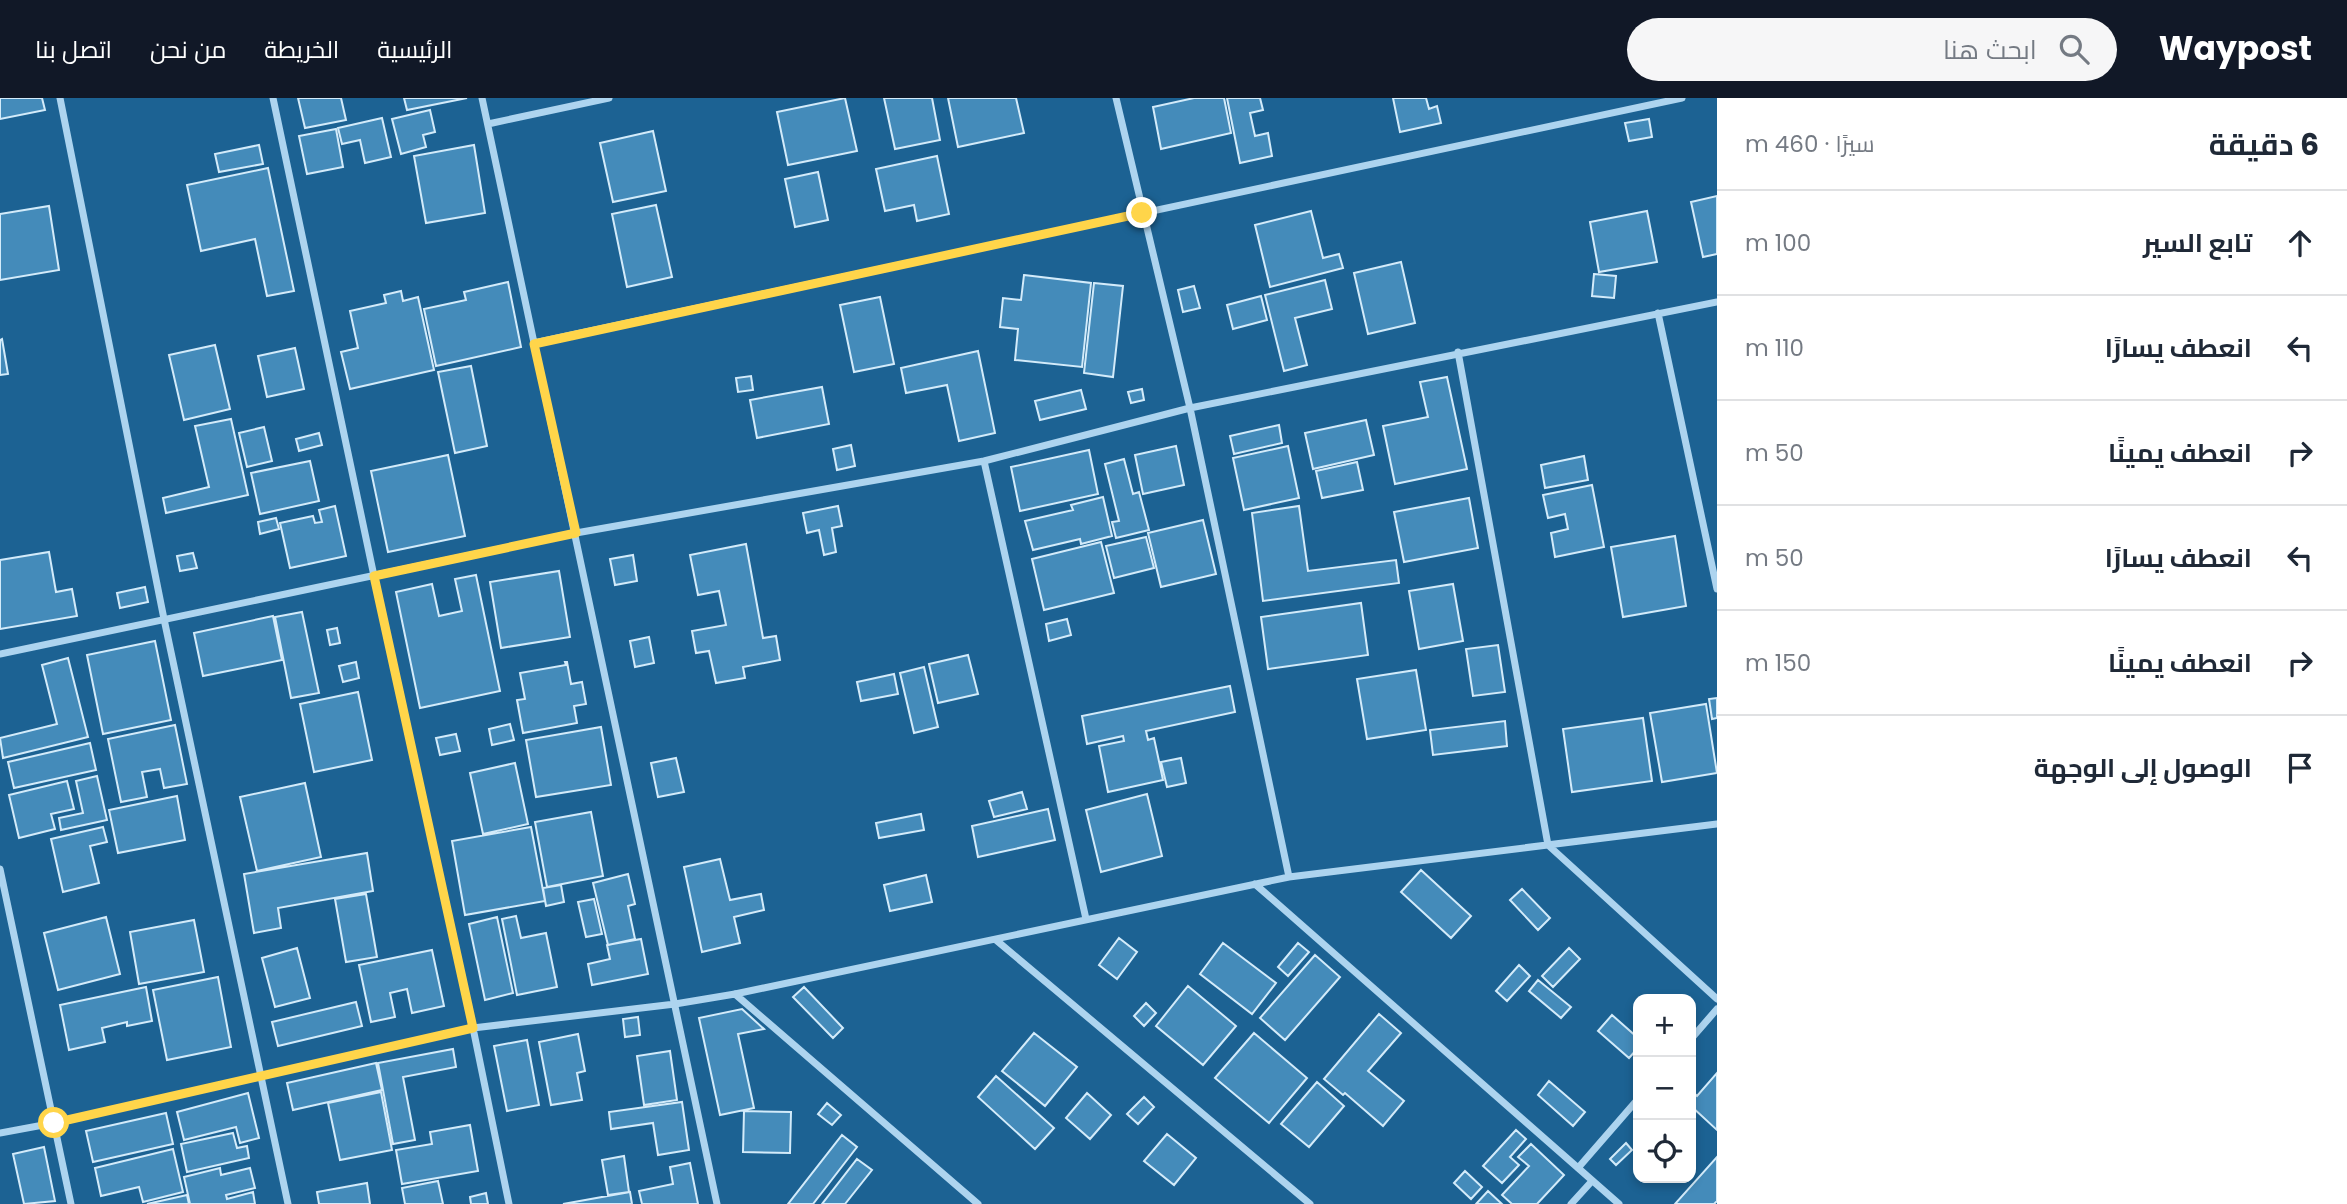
<!DOCTYPE html>
<html lang="ar">
<meta charset="utf-8">
<style>
:root{--surface:#fff;--page:#f6f6f7;--text:#1f2937;--muted:#747a83;--line:#e0e1e3;--accent:#111827}
body{margin:0;font-family:Poppins,Cairo,sans-serif;background:var(--page);color:var(--text);direction:rtl}
.controls{position:absolute;right:21px;bottom:21px;display:grid;overflow:hidden;border-radius:14px;box-shadow:0 4px 10px #0003}
.controls button{width:63px;height:63px;display:grid;place-items:center;padding:0;border:0;border-bottom:2px solid var(--line);background:var(--surface);color:var(--text);font:35px sans-serif}
.stop{position:absolute;width:21px;height:21px;margin:-16px;border:5px solid #ffd54a;border-radius:50%;background:#fff}
.stop.end{background:#ffd54a;border-color:#fff;box-shadow:0 2px 7px #0008}
.list{margin:0;padding:0;list-style:none}
h2{display:flex;justify-content:space-between;align-items:center;height:91px;margin:0;padding:0 28px;font-size:30px}
h2 small{font-size:23px;font-weight:400;color:var(--muted)}
.list li{display:grid;grid-template-columns:46px 1fr auto;gap:21px;align-items:center;box-sizing:border-box;height:105px;padding:0 28px;border-top:2px solid var(--line)}
.list b{display:block;font-size:26px;white-space:nowrap}
.list em{font-size:23px;font-style:normal;color:var(--muted)}
.icon{flex:none;width:38px;height:38px;fill:none;stroke:currentColor;stroke-width:2;stroke-linecap:round;stroke-linejoin:round}
.map{position:relative;flex:none;width:1717px;height:1106px;overflow:hidden;direction:ltr}
header{display:flex;align-items:center;gap:42px;box-sizing:border-box;height:98px;padding:0 35px;background:var(--accent);color:#fff}
header strong{font-size:33px}
nav{display:flex;gap:38px;margin-inline-start:auto;font-size:24px}
.search{width:490px;height:63px;background:var(--page);display:flex;align-items:center;gap:18px;box-sizing:border-box;padding:0 24px;border-radius:38px;color:var(--muted);font-size:26px}
main{display:flex}
aside{flex:1;background:var(--surface)}
.map>svg:first-child{display:block}
</style>
<header>
<strong>Waypost</strong>
<div class="search"><svg class="icon" aria-label="search" viewBox="0 0 24 24"><circle cx="10" cy="10" r="6"/><path d="M15 15l6 6"/></svg>ابحث هنا</div>
<nav><a>الرئيسية</a><a>الخريطة</a><a>من نحن</a><a>اتصل بنا</a></nav>
</header>
<main>
<aside>
<h2>6 دقيقة<small>سيرًا · 460 m</small></h2>
<ul class="list">
<li><svg class="icon" aria-label="ahead" viewBox="0 0 24 24"><path d="M12 20V5M6 11l6-6 6 6"/></svg><div><b>تابع السير</b></div><em>100 m</em></li>
<li><svg class="icon" aria-label="left" viewBox="0 0 24 24"><path d="M17 20v-9H6M10 6l-5 5 5 5"/></svg><div><b>انعطف يسارًا</b></div><em>110 m</em></li>
<li><svg class="icon" aria-label="right" viewBox="0 0 24 24"><path d="M7 20v-9h11M14 6l5 5-5 5"/></svg><div><b>انعطف يمينًا</b></div><em>50 m</em></li>
<li><svg class="icon" aria-label="left" viewBox="0 0 24 24"><path d="M17 20v-9H6M10 6l-5 5 5 5"/></svg><div><b>انعطف يسارًا</b></div><em>50 m</em></li>
<li><svg class="icon" aria-label="right" viewBox="0 0 24 24"><path d="M7 20v-9h11M14 6l5 5-5 5"/></svg><div><b>انعطف يمينًا</b></div><em>150 m</em></li>
<li><svg class="icon" aria-label="arrive" viewBox="0 0 24 24"><path d="M6 21V4h12l-3 4 3 4H6"/></svg><div><b>الوصول إلى الوجهة</b></div></li>
</ul>
</aside>
<div class="map">
<svg width="1717" height="1106" viewBox="0 0 1717 1106">
<rect width="100%" height="100%" fill="#1c6293"/>
<path fill="#448bba" stroke="#d3ebfa" stroke-width="2" d="M0,0H42L45,12L0,21Z
M298,0H341L346,22L305,30Z
M404,0H467L407,12Z
M845,0L857,53L788,67L777,14Z
M884,0H932L940,42L895,51Z
M948,0H1016L1024,35L958,49Z
M1194,0H1224L1231,35L1161,51L1153,9Z
M1227,0H1260L1263,12L1250,15L1255,38L1268,35L1272,58L1240,65Z
M1393,0H1426L1429,11L1437,8L1441,25L1400,34Z
M430,12L435,34L423,37L426,49L401,56L392,21Z
M382,20L391,59L365,65L360,42L342,46L338,30Z
M1649,21L1652,39L1629,43L1625,25Z
M336,31L343,69L307,76L299,38Z
M653,33L666,93L613,104L600,45Z
M259,47L263,66L219,74L215,56Z
M474,47L485,115L426,125L414,58Z
M937,58L949,116L917,123L914,107L885,113L876,71Z
M268,70L294,193L267,198L255,141L201,153L187,87Z
M818,74L828,122L795,129L785,81Z
M1717,98V156L1703,159L1691,104Z
M656,107L672,179L627,189L612,116Z
M49,108L59,172L0,182V116Z
M1311,113L1323,160L1339,156L1343,170L1270,189L1255,127Z
M1647,113L1657,164L1599,174L1590,124Z
M1401,164L1415,225L1368,236L1354,175Z
M1594,176L1616,178L1614,200L1592,198Z
M1024,177L1091,185L1082,269L1015,262L1018,231L1000,229L1003,200L1021,202Z
M1325,182L1332,211L1295,220L1307,267L1284,273L1265,197Z
M508,184L521,249L436,268L424,211L466,202L464,194Z
M1094,185L1123,188L1113,279L1084,275Z
M1194,188L1200,210L1183,214L1178,192Z
M401,193L403,203L418,199L434,272L350,291L341,254L358,250L350,213L386,205L384,197Z
M1261,198L1267,222L1233,231L1227,207Z
M880,199L894,266L854,274L840,207Z
M2,241L8,276L0,277V242Z
M215,247L230,311L184,322L169,257Z
M295,250L304,291L267,299L258,258Z
M978,253L995,335L959,343L947,287L906,295L901,270Z
M471,268L487,348L455,355L438,274Z
M751,278L753,292L738,294L736,280Z
M1447,279L1467,371L1395,386L1383,328L1428,319L1420,284Z
M822,289L829,326L757,340L750,302Z
M1142,291L1144,302L1131,305L1128,294Z
M1081,292L1086,311L1040,322L1035,303Z
M231,321L248,397L166,415L163,400L209,389L195,328Z
M1366,322L1374,357L1313,371L1305,335Z
M1279,327L1282,345L1234,356L1230,338Z
M264,329L272,363L247,369L239,335Z
M319,335L322,347L299,353L296,341Z
M851,347L855,368L837,372L833,351Z
M1176,348L1184,387L1143,396L1135,357Z
M1288,348L1299,400L1244,412L1233,360Z
M1089,352L1098,396L1020,413L1011,369Z
M448,357L465,438L388,454L371,373Z
M1584,358L1588,382L1545,390L1541,367Z
M1124,361L1133,396L1139,394L1149,432L1116,440L1112,424L1119,423L1105,366Z
M310,363L319,403L260,416L251,375Z
M1357,364L1363,392L1322,400L1316,373Z
M1592,387L1604,449L1555,459L1551,435L1568,431L1565,416L1548,420L1543,397Z
M1103,399L1112,438L1081,446L1080,441L1033,452L1025,423L1073,412L1071,407Z
M1469,400L1478,450L1404,464L1394,414Z
M335,408L346,458L290,470L280,425L313,418L315,425L322,424L319,412Z
M838,408L842,428L832,430L836,454L824,457L819,432L807,435L803,415Z
M1299,408L1308,473L1396,462L1399,485L1263,503L1252,415Z
M276,420L279,431L260,436L258,424Z
M1203,422L1216,476L1161,489L1148,435Z
M1675,438L1686,508L1623,519L1611,449Z
M1146,439L1154,470L1114,480L1106,448Z
M1101,444L1114,495L1044,512L1032,461Z
M746,446L763,540L776,538L780,562L743,569L745,580L716,585L709,553L696,555L692,533L726,527L719,493L698,497L690,457Z
M49,454L56,494L72,491L77,518L0,531V462Z
M193,455L197,470L180,473L177,458Z
M633,457L637,483L615,487L610,461Z
M559,473L570,539L501,550L490,484Z
M476,477L500,593L420,610L396,494L432,486L439,518L462,513L455,481Z
M1453,486L1463,543L1419,551L1409,493Z
M145,489L148,504L120,510L117,495Z
M1361,505L1368,557L1268,571L1261,519Z
M302,514L319,595L291,600L275,519Z
M273,518L282,562L203,578L194,535Z
M1067,521L1071,537L1049,543L1046,526Z
M337,530L340,545L330,547L327,532Z
M649,539L654,565L635,569L630,543Z
M155,543L171,622L103,636L87,557Z
M1498,547L1505,594L1473,598L1466,551Z
M968,557L978,596L938,605L929,566Z
M68,560L88,639L3,660L0,640L57,626L42,567Z
M356,564L359,580L343,584L339,568Z
M565,564H567L571,586L582,584L586,606L574,608L577,625L523,635L517,602L525,601L520,575L566,567Z
M924,569L938,629L914,635L900,575Z
M1416,572L1426,632L1367,641L1357,581Z
M894,576L898,596L861,603L857,584Z
M1230,588L1235,614L1146,633L1148,642L1154,640L1163,682L1108,694L1099,648L1124,643L1123,638L1087,646L1082,618Z
M358,594L372,662L314,674L300,606Z
M1717,600V620L1712,621L1709,601Z
M1706,606L1717,675L1662,684L1650,615Z
M1643,620L1652,683L1572,694L1563,631Z
M1505,623L1507,648L1433,657L1430,632Z
M510,626L514,642L492,647L489,631Z
M175,627L187,686L164,690L160,671L142,674L147,699L121,704L108,641Z
M601,629L611,687L536,699L526,642Z
M456,636L460,653L440,657L436,640Z
M90,645L96,672L14,690L8,664Z
M676,660L684,694L658,699L651,665Z
M1181,660L1186,685L1167,689L1161,664Z
M515,665L528,726L483,736L470,675Z
M97,678L107,722L61,732L59,720L83,715L76,683Z
M67,683L74,711L51,716L55,731L19,740L9,697Z
M305,685L321,759L257,773L240,699Z
M1022,694L1027,711L994,719L989,703Z
M1147,696L1162,758L1101,774L1086,712Z
M177,698L185,742L118,755L109,712Z
M1048,711L1055,742L978,759L972,728Z
M591,714L603,778L547,789L535,724Z
M921,716L924,732L879,740L876,725Z
M103,729L107,744L90,748L99,785L63,794L51,741Z
M531,729L545,803L465,817L452,743Z
M367,755L373,793L278,810L281,830L254,835L244,776Z
M720,761L730,802L761,796L764,812L734,819L740,845L702,854L684,769Z
M1421,772L1471,818L1451,840L1401,794Z
M628,776L635,806L628,808L635,841L608,847L593,785Z
M926,777L932,804L890,813L884,787Z
M561,787L564,804L546,808L543,790Z
M1522,791L1550,820L1538,832L1510,802Z
M366,796L377,859L346,864L335,801Z
M594,801L602,836L586,839L578,804Z
M516,818L521,840L546,835L557,889L517,897L502,821Z
M106,819L120,876L58,892L44,835Z
M497,819L513,895L485,902L469,826Z
M194,822L204,874L139,886L130,834Z
M1119,840L1137,854L1117,881L1099,867Z
M641,841L648,876L592,887L588,866L610,861L607,847Z
M1223,845L1276,885L1252,916L1200,876Z
M1298,845L1309,854L1288,878L1278,869Z
M297,850L310,900L275,909L262,860Z
M1569,850L1580,861L1553,889L1542,878Z
M432,852L444,908L412,915L407,891L390,895L395,919L371,924L359,867Z
M1315,857L1340,879L1285,942L1260,920Z
M1519,867L1530,878L1507,903L1496,893Z
M218,879L231,949L167,962L153,892Z
M1538,882L1571,909L1561,920L1529,893Z
M1188,888L1236,928L1203,967L1156,928Z
M146,889L152,923L127,928V924L102,930L105,944L69,952L60,907Z
M804,889L843,930L833,940L793,899Z
M356,904L362,928L278,948L272,924Z
M1146,905L1156,915L1144,928L1134,918Z
M742,911L764,931L738,936L754,1010L720,1017L699,920Z
M1379,916L1401,935L1368,973L1404,1003L1383,1028L1345,995L1343,997L1324,981Z
M1612,917L1638,940V950L1629,960L1598,933Z
M638,919L640,937L625,939L623,921Z
M1034,935L1077,969L1045,1008L1002,973Z
M1254,935L1307,980L1269,1025L1215,980Z
M578,936L585,973L577,975L582,1002L551,1007L539,944Z
M527,942L539,1007L507,1013L494,948Z
M453,951L456,969L403,979L415,1042L393,1046L378,965Z
M670,953L677,1002L644,1007L637,958Z
M376,965L382,992L293,1012L287,985Z
M1717,975V1032L1691,1008V992L1697,998Z
M996,978L1054,1030L1035,1051L978,999Z
M1549,983L1585,1014L1573,1028L1538,997Z
M1317,984L1344,1008L1309,1049L1281,1026Z
M381,994L392,1052L340,1062L328,1005Z
M248,995L259,1040L240,1045L236,1029L184,1042L177,1014Z
M1087,995L1111,1017L1090,1041L1066,1020Z
M1144,999L1154,1009L1138,1026L1127,1016Z
M682,1004L689,1052L658,1057L653,1025L611,1031L609,1014Z
M827,1005L841,1017L832,1027L818,1016Z
M744,1013L791,1014L790,1055L743,1054Z
M166,1015L173,1046L93,1064L86,1033Z
M470,1027L478,1073L402,1086L396,1052L432,1046L430,1034Z
M1516,1032L1526,1041L1510,1059L1519,1067L1502,1085L1483,1068Z
M233,1035L237,1050L247,1048L249,1060L187,1074L181,1046Z
M1167,1036L1196,1060L1174,1087L1144,1063Z
M842,1037L857,1049L813,1106H788Z
M1626,1045L1632,1052L1616,1067L1610,1061Z
M1531,1046L1564,1077L1537,1106H1512L1502,1097L1529,1068L1518,1059Z
M44,1049L55,1103L24,1106L13,1056Z
M173,1051L183,1094L143,1104L139,1089L101,1098L95,1070Z
M624,1058L629,1094L608,1097L602,1062Z
M1717,1059V1103L1714,1106H1675Z
M857,1061L872,1072L845,1106H822Z
M690,1065L698,1106H642L639,1093L673,1086L670,1069Z
M220,1070L221,1077L250,1070L255,1090L226,1097L227,1101L253,1094L255,1106H190L184,1079Z
M1465,1073L1482,1089L1471,1101L1454,1085Z
M438,1083L443,1106H405L402,1090Z
M367,1085L370,1106H319L317,1094Z
M1488,1093L1502,1106H1476Z
M630,1094L632,1106H563Z
M486,1095L488,1106H471L470,1099Z
M187,1097L189,1106H147Z"/>
<g fill="none" stroke-linecap="round" stroke-linejoin="round">
<path stroke="#add4ef" stroke-width="7" d="M60,0L164,521L288,1106
M273,0L374,478L473,930L509,1106
M482,0L717,1106
M1116,0L1190,310L1289,779
M488,26L609,0
M1658,215L1717,491
M534,245L1682,0
M1458,254L1548,747L1717,901
M984,363L1086,821
M0,556L576,435L984,363L1190,310L1717,204
M0,771L71,1106
M1255,786L1619,1106
M996,842L1310,1106
M735,896L978,1106
M1691,941L1717,911
M0,1035L54,1025L473,930L675,906L735,896L1289,779L1717,726
M1578,1070L1638,1001
M1571,1106L1592,1083"/>
</g>
<g fill="none" stroke-linecap="round" stroke-linejoin="round">
<path stroke="#ffd54a" stroke-width="9" d="M54,1025L473,930L374,478L576,435L534,246L1142,115"/>
</g>
</svg>
<div class="controls">
<button>+</button>
<button>−</button>
<button><svg class="icon" aria-label="locate" viewBox="0 0 24 24"><circle cx="12" cy="12" r="6"/><path d="M12 2v4M12 18v4M2 12h4M18 12h4"/></svg></button>
</div>
<div class="stop" style="left:54px;top:1025px"></div>
<div class="stop end" style="left:1142px;top:115px"></div>
</div>
</main>
